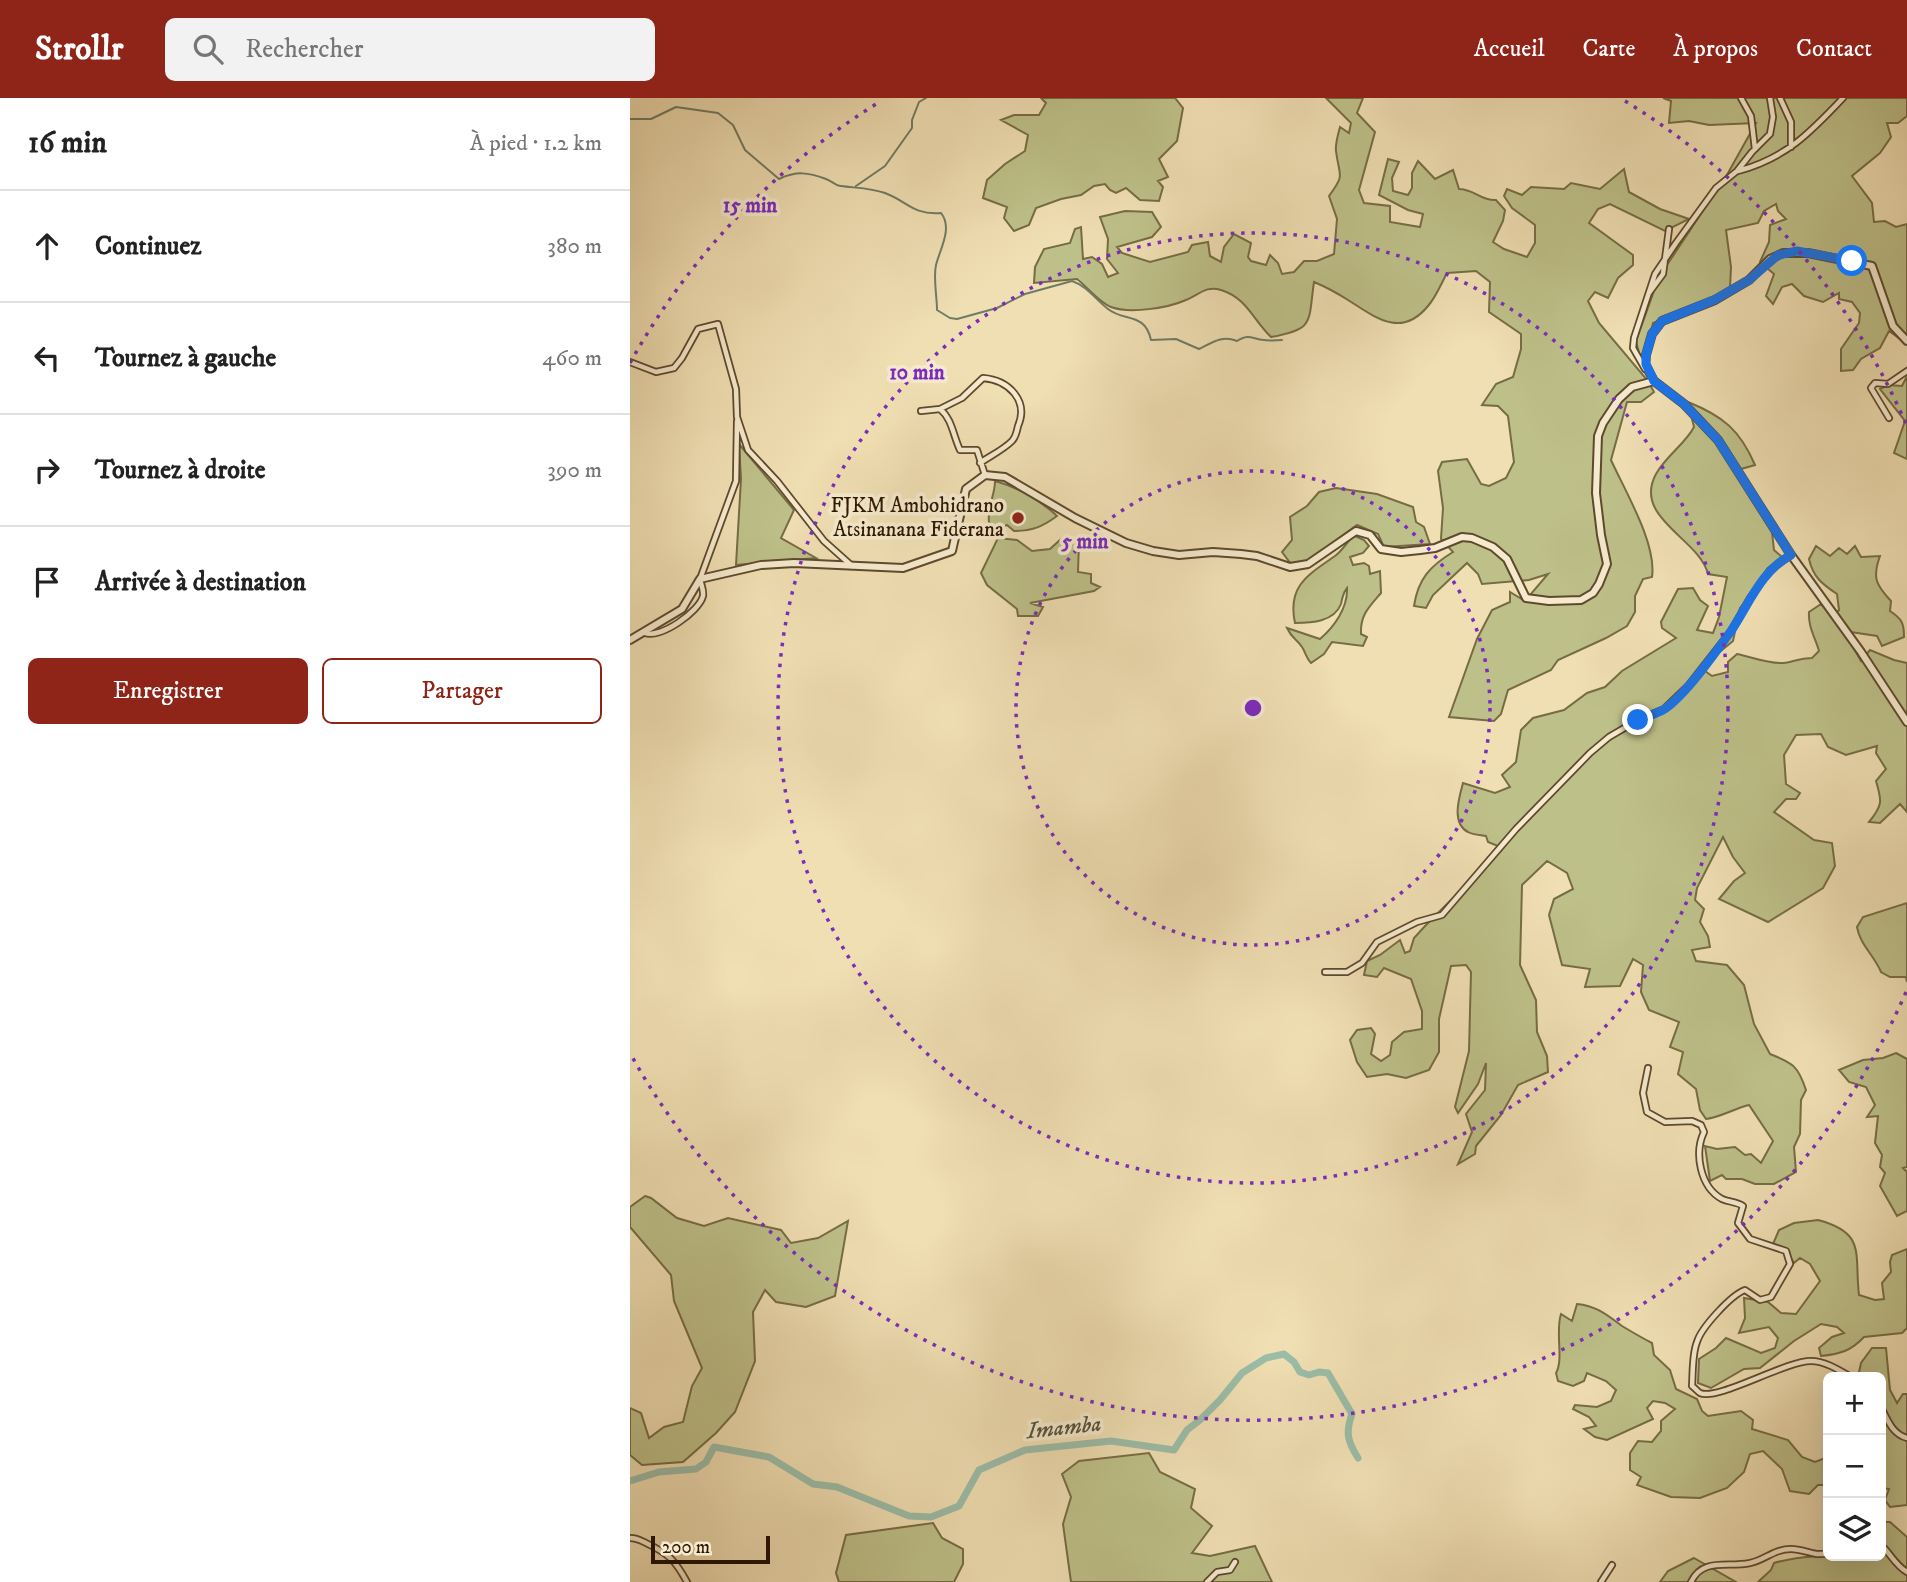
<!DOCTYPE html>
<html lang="fr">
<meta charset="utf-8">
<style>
:root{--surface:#fff;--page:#f2f2f2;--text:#222;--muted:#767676;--line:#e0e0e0;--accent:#8f2418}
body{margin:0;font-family:"IM FELL DW Pica",serif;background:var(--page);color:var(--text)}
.controls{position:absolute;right:21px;bottom:21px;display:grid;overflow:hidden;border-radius:10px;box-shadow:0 7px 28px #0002}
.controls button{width:63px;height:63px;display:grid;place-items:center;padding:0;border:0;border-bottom:2px solid var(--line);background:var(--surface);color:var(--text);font:35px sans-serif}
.scale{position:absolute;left:21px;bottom:18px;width:119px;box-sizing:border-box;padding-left:7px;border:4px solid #2f1700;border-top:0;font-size:19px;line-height:24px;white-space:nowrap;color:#2f1700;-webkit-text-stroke:5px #f5eace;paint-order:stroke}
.stop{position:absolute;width:21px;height:21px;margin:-16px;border:5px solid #1a73e8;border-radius:50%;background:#fff}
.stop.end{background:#1a73e8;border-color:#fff;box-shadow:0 2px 7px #0008}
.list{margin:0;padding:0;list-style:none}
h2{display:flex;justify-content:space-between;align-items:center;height:91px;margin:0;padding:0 28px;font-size:30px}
h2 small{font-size:23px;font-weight:400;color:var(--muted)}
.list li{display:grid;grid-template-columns:46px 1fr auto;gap:21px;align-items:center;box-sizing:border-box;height:112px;padding:0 28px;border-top:2px solid var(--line)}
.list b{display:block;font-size:26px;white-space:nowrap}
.list em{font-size:23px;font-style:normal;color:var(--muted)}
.actions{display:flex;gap:14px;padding:21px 28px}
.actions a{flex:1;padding:16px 0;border:2px solid var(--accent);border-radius:10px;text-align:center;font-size:24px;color:var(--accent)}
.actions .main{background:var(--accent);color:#fff}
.icon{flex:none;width:38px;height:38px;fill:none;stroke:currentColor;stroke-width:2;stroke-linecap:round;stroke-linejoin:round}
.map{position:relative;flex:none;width:1277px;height:1484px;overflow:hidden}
header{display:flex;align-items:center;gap:42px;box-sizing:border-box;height:98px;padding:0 35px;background:var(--accent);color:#fff}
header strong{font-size:33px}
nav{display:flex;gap:38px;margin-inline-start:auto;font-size:24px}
.search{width:490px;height:63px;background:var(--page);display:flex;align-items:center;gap:18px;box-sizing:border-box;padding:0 24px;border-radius:10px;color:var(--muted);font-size:26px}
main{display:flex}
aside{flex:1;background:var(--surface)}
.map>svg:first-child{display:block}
</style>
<header>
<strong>Strollr</strong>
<div class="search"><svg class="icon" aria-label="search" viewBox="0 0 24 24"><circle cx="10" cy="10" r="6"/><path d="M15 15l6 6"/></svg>Rechercher</div>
<nav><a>Accueil</a><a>Carte</a><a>À propos</a><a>Contact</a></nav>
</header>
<main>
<aside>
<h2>16 min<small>À pied · 1.2 km</small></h2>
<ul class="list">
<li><svg class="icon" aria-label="ahead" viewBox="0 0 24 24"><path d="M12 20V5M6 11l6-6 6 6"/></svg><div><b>Continuez</b></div><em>380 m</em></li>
<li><svg class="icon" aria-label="left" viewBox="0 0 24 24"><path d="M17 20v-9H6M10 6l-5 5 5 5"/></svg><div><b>Tournez à gauche</b></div><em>460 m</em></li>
<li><svg class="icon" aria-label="right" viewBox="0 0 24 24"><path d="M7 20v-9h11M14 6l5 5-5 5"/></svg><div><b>Tournez à droite</b></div><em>390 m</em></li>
<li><svg class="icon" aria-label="arrive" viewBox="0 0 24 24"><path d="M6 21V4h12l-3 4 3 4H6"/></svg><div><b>Arrivée à destination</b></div></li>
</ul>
<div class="actions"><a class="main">Enregistrer</a><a>Partager</a></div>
</aside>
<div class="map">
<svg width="1277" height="1484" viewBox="0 0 1277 1484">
<rect width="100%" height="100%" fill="#f0dfb3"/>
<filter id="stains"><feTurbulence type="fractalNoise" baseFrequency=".00286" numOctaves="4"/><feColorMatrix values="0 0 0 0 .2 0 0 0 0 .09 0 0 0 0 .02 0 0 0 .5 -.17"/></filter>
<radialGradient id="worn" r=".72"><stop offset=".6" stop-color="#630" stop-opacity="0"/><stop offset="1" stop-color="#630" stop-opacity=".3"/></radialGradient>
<path fill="#bec089" stroke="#766c44" stroke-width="2" d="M411,0H545L553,10L547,43L529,61L538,79L528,83L533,89L529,103L510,102L496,90L486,95L480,92L475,86L464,88L451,97L431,101L406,110L399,127L384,133L374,120L377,109L353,100L357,82L375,66L395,53L398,37L371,22L384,17H409L416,5Z
M696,0H733L727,15L745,34L729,92L734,105L760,108V124L790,129L793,116L778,112L749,97L758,61L769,64L762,80L763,93L778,97L782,90V75L788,63L805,81L823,72L829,91C844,91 851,103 866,102L875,112L873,123L863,144L874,151L897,159L905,145V127L882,110L874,98L877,91L892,97L901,89L934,91L941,85L970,91L994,71L999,94L1030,111L1059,121L1035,133L980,106L968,111L959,125L1003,157V167L988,180L978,200L965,194L958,203L969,225L1018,283L1024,294L1011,304H997L981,362C995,393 1027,446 1022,479L1013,481L1005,498V514L997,528L976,540L928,562L921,572L878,592L871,616L864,623L819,619L847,541L862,512L880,504V494L895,503L918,476L899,482L852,486L848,476L837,465L803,497L796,510L784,508C788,481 800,468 823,454L811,441L813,410L808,373L812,364L837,361L851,386L859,388L876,380L884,364L878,318L868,308L852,307L866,286L883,279L891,251V236L859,214L860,184L846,173L817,175C811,186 806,199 798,208C771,241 745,219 718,202C707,195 696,189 684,184C678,225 685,231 641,239C623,222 617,200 591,192C576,187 569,197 556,202C538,210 500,216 481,209C470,205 457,189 447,181L404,185L405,169L414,151L440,145L445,131L451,129L453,161L462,159L472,166L478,179L488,175L477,161L478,141L470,119L495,113L522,114L531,129L522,139L487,149L492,155L520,164L558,154L562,147L578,144L580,158L591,164L594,149L604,136L621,145L618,159L621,163L636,167L640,157L648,165L652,176L664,174L674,163H687L704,156L707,121L699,98C716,75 709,79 706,53C705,46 708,37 710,29L719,35L721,25Z
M1033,0H1277V18L1268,25H1257L1261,39L1250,55L1222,78L1242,105L1244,124L1255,123L1266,129L1277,126V246L1259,233L1250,250L1231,261L1223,272L1211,273V251L1229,225L1230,215L1222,204L1209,201V195L1193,204L1174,198L1162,186L1152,189L1143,206L1136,198L1144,176L1130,164L1139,144L1140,127L1156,121L1148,113L1146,106L1134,113L1128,125L1096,132L1101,169L1100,190L1066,209L1023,225L1018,249L1010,259L1006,243L1029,179L1098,75L1126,25L1079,27L1059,23L1039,25L1041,3Z
M1277,278V361L1264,355L1275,323L1250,291L1258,287L1272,288Z
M1058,304C1093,318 1110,332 1125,367L1111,371L1118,393L1142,434L1144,452L1152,459L1137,474L1129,488L1110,510L1103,543L1086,557L1075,573L1082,578L1098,574V564L1107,556C1122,559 1139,566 1154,565C1164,564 1168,560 1182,560L1189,553C1185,539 1178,529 1179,514L1191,506L1202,518L1209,512L1207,496C1192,486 1183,479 1179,461L1186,448L1200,458L1209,450L1217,456L1225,448L1231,459L1250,458C1242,480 1246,487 1261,503L1260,513C1272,521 1274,525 1274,539L1252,548L1247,538L1214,533L1231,563L1240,552L1264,562L1277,565V714L1270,706L1250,725L1239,724C1253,707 1252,703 1246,683L1256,671L1246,655L1247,648L1216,657L1198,649L1191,636L1166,637L1154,657L1156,686L1170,695L1166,701H1156L1144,714L1184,742L1202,745L1205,768L1193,790L1138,824L1089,801L1104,783L1115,775L1103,759L1093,739L1067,790L1065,802L1074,811L1070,824L1078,838L1080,849L1062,852L1066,863L1097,867L1114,887L1124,926L1140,956C1163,965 1168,968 1176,992L1171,1002L1170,1036L1164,1049L1166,1074L1144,1086H1125L1112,1081H1096L1092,1077L1080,1083L1075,1048L1087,1051L1105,1049L1115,1057L1121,1056L1131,1065L1143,1043L1119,1007C1103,1011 1091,1019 1076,1021L1070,1012L1066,991L1048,976L1053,954L1040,949L1049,924L1019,912L1011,894L1013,867L1003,861L990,888L955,889L960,871L932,867L919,817L924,801L943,791L937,775L917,763L892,787L890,867L906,902L907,934L917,958L918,974L888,987L871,1017L846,1048L845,1056L828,1066L842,1034L836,1016L855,992L856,965L848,986L828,1015L825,1009L839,953L841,874L836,867L821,868L809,921V954L799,972L776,980L757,976L737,979L727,964L720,942L727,932L741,930L745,936L741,956L751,963L760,957L762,944L774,934L792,931V913L781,881L754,870L747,879L734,877L737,863L750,857L770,842L775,855L780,853L784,840L796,827L873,750L858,744L856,738C851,737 843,737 838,734C821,725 829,700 833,685L865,695L880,689L872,677L886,664L891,632L903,620L934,612L957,595L975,589L992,573L1046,540L1032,530L1031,524L1048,491L1063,490L1070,502L1078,508L1067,532L1083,535L1089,519L1097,479L1078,476C1070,441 1002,420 1026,376C1036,358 1056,345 1064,329Z
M109,346L164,412L151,440L186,460L106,467L111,381Z
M365,383C387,389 410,402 427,418C412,429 402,433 384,433L377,427L368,431L359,424C357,408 365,398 365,383Z
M706,390L747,396L783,409L786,424L794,429L800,446L754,449L748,436L727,427L678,463L661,466L652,454L662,442L660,419L677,408L689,394Z
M723,437L734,442L739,448L733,455L720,459L723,467L734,465L739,468L740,476L750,473L751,495C739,509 730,517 731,536L737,539L733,548L702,544L694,556L681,565C676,560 676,555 672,549C667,541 662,541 657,530L690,541C704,529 718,510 717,490C712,496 713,498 711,506C704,524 681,525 665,525C657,488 678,477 705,458C712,453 718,444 723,437Z
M441,439L449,444L448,474L461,476V485L470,489L464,493L400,505L413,509L408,518H388L387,511L357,487L351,475L368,440L387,442L402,453L420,451L431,441Z
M1277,805V884L1276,879H1260L1251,874C1244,857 1230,847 1227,829L1233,819Z
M1266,955L1277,961V1069L1273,1070L1277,1074V1113L1267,1118L1250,1088L1255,1075L1250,1069L1252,1057L1245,1045L1248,1018L1237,1019L1245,1007L1236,989L1219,984L1209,972L1233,962L1253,960Z
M15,1098L21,1100L47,1120L74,1128L98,1120L151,1132L161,1145L188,1140L218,1123L205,1198L176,1209L146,1204L135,1192L123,1214L125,1263L105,1314L86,1335L53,1364L12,1367L0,1357V1310L11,1315L19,1340L34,1329L53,1324L62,1288L72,1270L44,1203L41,1177L0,1129V1109Z
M1188,1122C1237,1135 1224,1156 1229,1197L1245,1202L1254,1201L1252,1185L1261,1174L1260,1164L1262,1157L1277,1151V1230L1272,1235L1234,1239C1221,1253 1210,1256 1191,1258L1189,1250L1202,1239L1214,1235L1207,1229L1191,1226L1164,1243L1130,1270L1114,1271L1081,1290L1068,1285L1069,1261L1086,1250L1096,1240L1131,1255L1145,1250L1148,1240L1139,1229L1109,1235L1115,1220L1114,1200L1138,1204L1151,1215L1166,1216L1190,1183L1180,1166L1170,1160L1164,1165L1155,1151L1143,1146L1149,1132L1164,1125Z
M947,1206C967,1208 977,1217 992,1228C1002,1234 1012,1240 1022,1245L1024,1257L1040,1272L1046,1291L1067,1301L1072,1313L1078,1318L1111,1313L1123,1322L1122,1331L1158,1342L1172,1359L1185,1364L1198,1359V1387H1188L1179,1396L1160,1393L1152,1371L1133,1353L1120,1356L1114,1374L1097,1390L1070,1400L1041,1399L1007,1387L1011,1379L1000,1372V1355L1008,1343L1022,1344L1031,1333V1323L1045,1311L1035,1305L1023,1303L1017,1310L1023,1321L977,1342L965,1339L954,1331L966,1328L959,1319L943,1311L945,1307L967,1309L981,1303L986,1292L976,1283L957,1275L954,1283L943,1288L928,1283L926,1275C934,1261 925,1234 931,1216L942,1223Z
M1242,1250H1256L1260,1292L1267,1305L1273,1296H1277V1407L1260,1409L1255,1402L1259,1391L1251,1390V1279H1228L1231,1265Z
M519,1355L530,1374L565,1391L561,1410L582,1428L562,1455L580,1458L625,1448L642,1484H441L433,1426L441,1399L432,1376L449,1363Z
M1251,1424H1260L1277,1439V1484H1128L1141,1472L1144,1465C1178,1455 1215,1458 1251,1458Z
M303,1425L312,1440L333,1451V1466L324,1484H209L206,1475L216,1437Z
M1064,1460L1106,1484H1030L1038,1473Z"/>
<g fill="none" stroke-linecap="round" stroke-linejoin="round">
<path stroke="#707b65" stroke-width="2" d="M0,21H21L46,9L88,15L103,27L115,52L149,81C166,73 178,74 196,81C202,83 206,88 211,88C226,90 241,90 255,95C277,103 282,117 311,115C323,130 310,151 306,167C303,180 307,198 307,212L320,220L327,221L367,210L395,196L442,183C457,188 466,202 478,211C494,224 515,214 521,242L546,241L569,251C583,244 592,237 607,243C619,235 622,241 634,242C640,243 646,242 652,242
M226,88L255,68L282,30V22L289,4L296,0"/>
<path stroke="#9bbda8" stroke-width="7" d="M0,1383L29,1374L66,1371L76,1364L84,1349L139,1359L183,1386L207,1389L279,1418L301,1419L329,1408L349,1372L395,1352L481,1343L544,1352L557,1332L570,1322L590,1302L612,1275L636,1260L654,1256L664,1264L670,1274L679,1277L689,1274L698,1275L722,1316C715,1335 718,1344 728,1360"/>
<defs>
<path id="minor" d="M1111,0L1121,18L1125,51
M1150,0L1161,24V49
M1108,73C1156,60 1180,35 1213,0
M1019,195L1033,176L1039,131
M0,264L26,274L44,270L52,260L68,231L88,226L106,291L107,319L118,352L147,383L194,443L222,468
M1015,271L1003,250L1004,240L1025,176L1046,145L1086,90L1107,73L1122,54L1140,36L1143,19L1140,0
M310,311L332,300L353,280C379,282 399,303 388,328C387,333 385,340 382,343C373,352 360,358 350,365
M291,313L310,311C322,321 323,337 330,352H347L355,377
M1259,320L1241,290L1245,285L1258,286L1277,273
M15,535C30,541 69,514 73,498C74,492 71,487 70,481L106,383L107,323
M695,874H717L732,865L747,844L787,824L812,817L886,731L960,655L979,639L1008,622L1034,611L1058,588L1101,533L1120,500L1140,472L1161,457
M1018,970L1013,995L1017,1014L1035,1024L1062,1023L1071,1027L1074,1034C1064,1055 1070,1089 1092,1101C1099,1104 1107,1104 1113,1108L1108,1125L1120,1141L1156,1153L1160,1166L1141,1199L1130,1202L1115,1192C1101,1197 1071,1230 1067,1244C1062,1256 1063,1274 1062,1288C1065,1290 1067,1293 1070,1295C1088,1303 1155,1263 1181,1263C1195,1263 1209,1272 1221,1279
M1251,1309C1257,1321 1262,1336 1277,1340
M0,1440C7,1440 10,1442 16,1445C39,1456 45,1462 57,1484
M1251,1447C1261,1456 1265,1467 1277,1474
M577,1484L587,1474L600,1472L605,1464
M971,1484L982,1467
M1061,1484C1073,1459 1098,1470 1120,1465C1135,1462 1144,1451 1161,1451C1175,1451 1184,1459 1198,1455"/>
<path id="tertiary" d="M1277,243L1263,228L1242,168L1178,155H1153L1140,161L1119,182L1085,202L1032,223L1022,236L1016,257L1015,266L1024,283L1054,306L1088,342L1161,457L1231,554L1277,624
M0,542L52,511L70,481L131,467L164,465L273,470L322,453L336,391L355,377L375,379L445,420L496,445L523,453L549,457L583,454L611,456L627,458L660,469L678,466L726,433L740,437L751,451L771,454L790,452L805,450L832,439L842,440L863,449L877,461L896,500L919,503L951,502L963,495L969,486L977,466L971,437L966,395L968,338L973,325L989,301L1002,289L1024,283"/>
</defs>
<use href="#minor" stroke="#5f492d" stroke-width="8"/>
<use href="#tertiary" stroke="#5f492d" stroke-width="10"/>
<use href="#minor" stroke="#f5eace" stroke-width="4.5"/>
<use href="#tertiary" stroke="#f5eace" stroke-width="6"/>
</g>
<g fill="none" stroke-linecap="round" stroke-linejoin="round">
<path stroke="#1a73e8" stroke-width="9" d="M1008,622C1016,619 1025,616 1033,612C1054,599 1086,554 1101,533C1119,506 1131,473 1161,457L1088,342L1054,306L1024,283L1016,266V257L1022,236L1032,223L1084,202L1119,182L1148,157L1167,153L1222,163"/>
</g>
<g fill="none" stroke="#7b2cbf" stroke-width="3.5" stroke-dasharray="3.5 7">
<circle cx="623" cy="610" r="237"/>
<circle cx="623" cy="610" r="475"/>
<path d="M1276 894A712 712 0 0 1 0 955M0 265A712 712 0 0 1 251 3M995 3A712 712 0 0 1 1276 326"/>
</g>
<circle fill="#8f2418" stroke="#f5eace" stroke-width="2.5" cx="388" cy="420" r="7"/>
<g text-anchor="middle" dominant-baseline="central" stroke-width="7" stroke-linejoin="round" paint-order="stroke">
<g font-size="21" fill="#2f1700" stroke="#f5eace" text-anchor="end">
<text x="374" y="408">FJKM Ambohidrano<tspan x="374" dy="24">Atsinanana Fiderana</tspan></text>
</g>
<g font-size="23" font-style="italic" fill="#55513b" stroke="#f5eace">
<text transform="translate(434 1330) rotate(-6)">Imamba</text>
</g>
</g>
<circle cx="623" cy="610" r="10" fill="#7b2cbf" stroke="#f5eace" stroke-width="3.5"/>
<g font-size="21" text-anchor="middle" font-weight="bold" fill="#7b2cbf" stroke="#f5eace" stroke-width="7" stroke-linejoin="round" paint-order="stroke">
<text x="120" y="114">15 min</text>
<text x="287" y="281">10 min</text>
<text x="455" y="450">5 min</text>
</g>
<rect width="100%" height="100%" filter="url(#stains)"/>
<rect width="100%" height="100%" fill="url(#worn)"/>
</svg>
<div class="controls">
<button>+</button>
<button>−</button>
<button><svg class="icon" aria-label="layers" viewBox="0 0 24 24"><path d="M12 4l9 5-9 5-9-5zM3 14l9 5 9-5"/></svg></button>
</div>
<div class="scale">200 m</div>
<div class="stop" style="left:1222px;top:163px"></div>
<div class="stop end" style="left:1008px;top:622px"></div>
</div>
</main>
